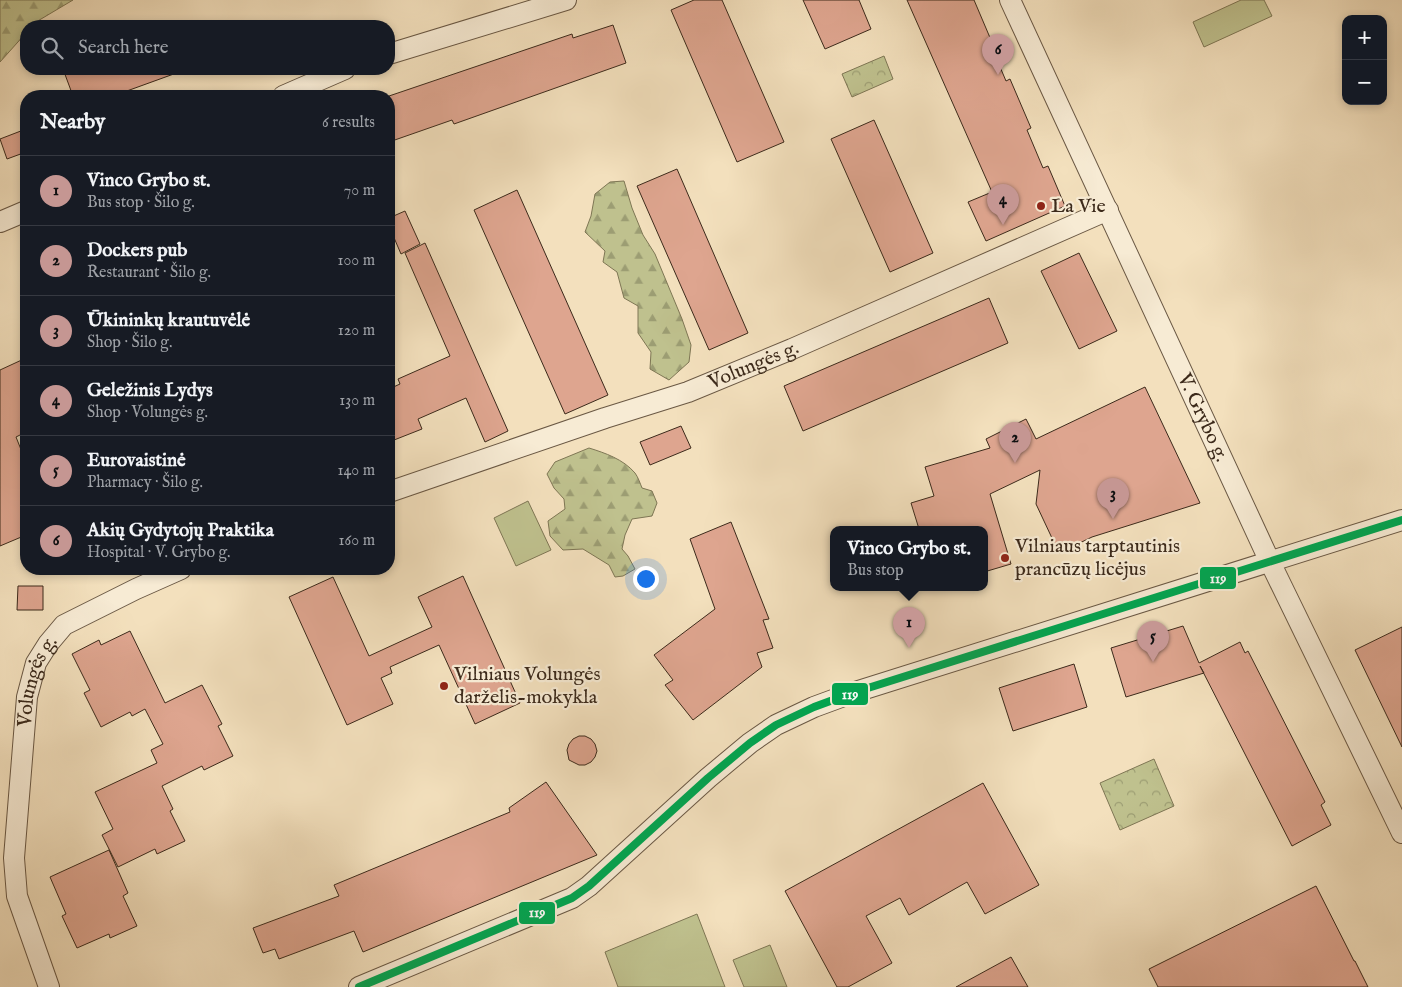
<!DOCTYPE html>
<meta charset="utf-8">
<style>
:root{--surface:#171b24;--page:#242831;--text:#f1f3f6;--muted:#9ea1a6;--line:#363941;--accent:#c59692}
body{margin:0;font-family:"IM FELL English",serif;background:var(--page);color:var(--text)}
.controls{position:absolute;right:15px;top:15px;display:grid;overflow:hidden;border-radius:10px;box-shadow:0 2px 8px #0003}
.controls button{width:45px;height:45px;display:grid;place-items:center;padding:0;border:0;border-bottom:1px solid var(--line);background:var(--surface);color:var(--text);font:25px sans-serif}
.you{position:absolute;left:645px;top:578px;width:18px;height:18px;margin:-12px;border:4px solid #fff;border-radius:50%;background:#1a73e8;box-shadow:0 0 0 8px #1a73e833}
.badge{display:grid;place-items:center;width:32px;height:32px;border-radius:50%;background:var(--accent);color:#111;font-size:16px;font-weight:700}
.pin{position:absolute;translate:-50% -41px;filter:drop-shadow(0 1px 2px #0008)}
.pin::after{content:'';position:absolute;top:26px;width:18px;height:15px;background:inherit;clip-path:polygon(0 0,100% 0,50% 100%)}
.popup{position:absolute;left:830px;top:526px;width:158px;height:65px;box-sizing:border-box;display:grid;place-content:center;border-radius:10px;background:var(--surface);filter:drop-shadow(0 1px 4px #0005);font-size:16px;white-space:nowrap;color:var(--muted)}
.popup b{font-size:19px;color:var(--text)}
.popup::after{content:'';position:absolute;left:50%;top:100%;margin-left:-10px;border:10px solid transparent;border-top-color:var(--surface)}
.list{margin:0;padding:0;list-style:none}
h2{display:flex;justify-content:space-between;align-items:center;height:65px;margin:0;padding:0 20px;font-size:21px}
h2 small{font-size:16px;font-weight:400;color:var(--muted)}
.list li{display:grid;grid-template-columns:32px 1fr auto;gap:15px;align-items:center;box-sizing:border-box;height:70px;padding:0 20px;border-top:1px solid var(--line)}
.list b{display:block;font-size:19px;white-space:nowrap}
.list p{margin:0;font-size:16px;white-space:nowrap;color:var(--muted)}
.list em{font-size:16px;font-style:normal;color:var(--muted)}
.icon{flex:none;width:28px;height:28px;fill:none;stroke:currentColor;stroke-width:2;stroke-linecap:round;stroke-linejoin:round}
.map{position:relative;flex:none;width:1402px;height:987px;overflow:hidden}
.search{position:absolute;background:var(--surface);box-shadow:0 2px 8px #0003;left:20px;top:20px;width:375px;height:55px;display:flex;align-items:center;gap:12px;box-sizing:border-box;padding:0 18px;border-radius:20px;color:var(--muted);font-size:19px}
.panel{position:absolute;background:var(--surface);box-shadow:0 2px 8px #0003;left:20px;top:90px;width:375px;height:485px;border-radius:20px}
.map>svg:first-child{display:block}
</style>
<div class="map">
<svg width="1402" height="987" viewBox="0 0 1402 987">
<defs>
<pattern id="forest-firs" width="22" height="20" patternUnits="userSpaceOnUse" patternTransform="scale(1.25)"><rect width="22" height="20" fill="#bfc18e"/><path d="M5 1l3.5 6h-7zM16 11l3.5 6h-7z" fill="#9c9d73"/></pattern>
<pattern id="park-crowns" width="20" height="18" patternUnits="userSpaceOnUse" patternTransform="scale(1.25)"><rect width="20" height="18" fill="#bfc18e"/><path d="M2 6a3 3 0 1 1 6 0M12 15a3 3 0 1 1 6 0" fill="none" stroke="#9c9d73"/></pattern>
</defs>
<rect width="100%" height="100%" fill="#f3e0bd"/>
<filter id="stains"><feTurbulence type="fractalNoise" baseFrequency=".004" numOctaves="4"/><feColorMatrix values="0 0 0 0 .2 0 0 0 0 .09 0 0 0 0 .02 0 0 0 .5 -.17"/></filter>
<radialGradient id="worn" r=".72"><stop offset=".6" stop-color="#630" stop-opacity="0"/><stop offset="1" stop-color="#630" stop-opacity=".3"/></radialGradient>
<path fill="#bfc18e" stroke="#7e7654" d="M1241,0H1264L1272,16L1204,47L1193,22Z
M528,501L551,550L516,566L494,518Z
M697,914L725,987H618L605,952Z
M770,945L787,987H744L733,960Z"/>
<path fill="url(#forest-firs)" stroke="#7e7654" d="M0,0H73L36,22L32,26H26V33L0,62Z
M624,181L632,208L643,235L655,254L682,319L691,345L689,362L669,380L650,369L651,352L638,333V306L624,298L617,272L603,262L605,251L585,232L591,216L595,194L610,182Z
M589,448C605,453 623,459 635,473C638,477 640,483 642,488L652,491L657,503L652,516L632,519L625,535L622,549L628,556L635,569L623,576L615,577L609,565L583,549L563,550L550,536L548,521L565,509L564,499L554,488L547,474L555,462Z"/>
<path fill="url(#park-crowns)" stroke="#7e7654" d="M884,56L893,79L852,97L842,74Z
M1154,759L1174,806L1120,830L1100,783Z"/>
<path fill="#dea58f" stroke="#3c2a1b" d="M694,0H722L784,142L737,162L671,10Z
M803,0H859L871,29L825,49Z
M907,0H974L991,40L989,41L1006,81L1010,79L1031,128L1027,130L1043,168L1048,166L1065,206L986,241L968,202L992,192Z
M613,25L626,63L454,124L452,120L389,142V96L572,34L573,38Z
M63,69H182V71L113,96H73Z
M874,120L933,253L890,272L831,139Z
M26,129V152L7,159L0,139Z
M677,169L748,333L709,350L637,186Z
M517,190L608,395L565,414L474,210Z
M405,211L420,244L401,254L389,226V218Z
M425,243L508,431L485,442L466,398L418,419L422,429L389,442V389L400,384L398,379L450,356L405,253Z
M1079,253L1117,331L1079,349L1041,271Z
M989,298L1008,343L803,431L784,386Z
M26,358V432L16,437L26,462V535L0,546V370Z
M1145,387L1200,503L1092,537L1059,553L1036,504L1040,470L990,494L1011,564L984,572V529H919L911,503L934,496L925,467L990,448L986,439L1026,419L1036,439Z
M681,426L691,448L650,465L640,442Z
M731,522L769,619L763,620L773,648L757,653L762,667L693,720L665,685L673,680L654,655L715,609L690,539Z
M463,576L520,703L475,724L439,645L390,667L392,673L381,678L393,704L347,725L289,597L333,577L369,656L432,627L418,597Z
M18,586H43V610H17Z
M1183,626L1199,663L1240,642L1245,653L1248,651L1325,802L1321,805L1331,825L1292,846L1200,666L1204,673L1126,697L1111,648Z
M1402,627V747L1355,650Z
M130,631L165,703L202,685L222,724L218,726L233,756L204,770L202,766L162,786L173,809L170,811L185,841L157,854L155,849L118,867L102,835L113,829L95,792L157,763L151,750L163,744L145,709L132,716L130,712L101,727L84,693L90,690L72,654L99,640L101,645Z
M1074,664L1087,707L1013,731L999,688Z
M579,736H585L591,739L595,744L597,751L595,757L591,762L585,765H579L569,760L567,750L569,744L573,739Z
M546,782L597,855L363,952L354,931L279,959L275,949L263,953L253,928L339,896L334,885L510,812L509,808Z
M983,783L1039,885L985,914L967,882L909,915L900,898L866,916L892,963L848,987H837L785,891Z
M109,850L128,893L123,896L137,926L110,938L109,934L77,948L62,916L66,914L50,877Z
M1316,886L1354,961H1355L1368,987H1158L1149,969Z
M1011,957L1028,987H956Z"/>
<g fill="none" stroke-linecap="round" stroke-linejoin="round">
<defs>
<g id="minor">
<path id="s1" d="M1010,0L1270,562L1402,833"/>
<path d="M389,54L566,0"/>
<path d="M283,96L345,69"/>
<path d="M0,222L26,211"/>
<path id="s2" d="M389,492L605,418L688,392L792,349L1108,210"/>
<path id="s3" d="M49,987L17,896L14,858L27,697L36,663L48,644L64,625L136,589L181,569"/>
<path d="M359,987L572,898L589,886L708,778L750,743L776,725L814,707L852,693L1402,520"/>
</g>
</defs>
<use href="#minor" stroke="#6a5844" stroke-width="22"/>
<use href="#minor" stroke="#f7ebd4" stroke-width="20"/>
<defs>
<path id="bus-1" d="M359,987L572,898L589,886L708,778L750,743L776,725L814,707L852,693L1402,520"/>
</defs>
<use href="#bus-1" stroke="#f7ebd4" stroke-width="11"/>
<use href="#bus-1" stroke="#00a651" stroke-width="8"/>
</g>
<g fill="#8f2418" stroke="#f7ebd4" stroke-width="2">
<circle cx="1041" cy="206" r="5"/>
<circle cx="1005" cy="558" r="5"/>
<circle cx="444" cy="686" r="5"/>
</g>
<g text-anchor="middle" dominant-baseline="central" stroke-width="4.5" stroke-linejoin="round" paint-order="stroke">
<g font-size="20" fill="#3c2a1b" stroke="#f7ebd4" text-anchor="start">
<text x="1051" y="206">La Vie</text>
<text x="1015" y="546">Vilniaus tarptautinis<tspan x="1015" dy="23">prancūzų licėjus</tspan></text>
<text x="454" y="674">Vilniaus Volungės<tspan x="454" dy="23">darželis-mokykla</tspan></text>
</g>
<g font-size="20" fill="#3c2a1b" stroke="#f7ebd4">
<text stroke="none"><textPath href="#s2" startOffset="386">Volungės g.</textPath></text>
<text stroke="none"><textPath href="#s1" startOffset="460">V. Grybo g.</textPath></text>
<text stroke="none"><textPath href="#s3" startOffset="314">Volungės g.</textPath></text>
</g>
</g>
<g stroke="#f7ebd4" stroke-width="2">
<rect x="1199" y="566" width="38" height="24" rx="5" fill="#00a651"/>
<rect x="831" y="682" width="38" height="24" rx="5" fill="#00a651"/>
<rect x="518" y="901" width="38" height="24" rx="5" fill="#00a651"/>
</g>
<g font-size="14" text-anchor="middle" font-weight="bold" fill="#fff">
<text x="1218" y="583">119</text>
<text x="850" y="699">119</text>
<text x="537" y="917">119</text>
</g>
<rect width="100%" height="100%" filter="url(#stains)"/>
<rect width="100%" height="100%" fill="url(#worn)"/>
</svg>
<div class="controls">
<button>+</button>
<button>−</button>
</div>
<div class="you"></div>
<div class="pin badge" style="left:909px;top:648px">1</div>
<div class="popup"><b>Vinco Grybo st.</b>Bus stop</div>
<div class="pin badge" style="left:1015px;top:463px">2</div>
<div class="pin badge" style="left:1113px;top:519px">3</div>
<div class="pin badge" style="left:1003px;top:225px">4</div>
<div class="pin badge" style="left:1153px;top:662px">5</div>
<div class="pin badge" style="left:998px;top:75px">6</div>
<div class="search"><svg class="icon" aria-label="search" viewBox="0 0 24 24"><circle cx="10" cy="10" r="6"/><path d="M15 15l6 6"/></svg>Search here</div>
<section class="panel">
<h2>Nearby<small>6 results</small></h2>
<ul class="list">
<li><span class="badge">1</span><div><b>Vinco Grybo st.</b><p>Bus stop · Šilo g.</p></div><em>70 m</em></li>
<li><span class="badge">2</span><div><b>Dockers pub</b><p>Restaurant · Šilo g.</p></div><em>100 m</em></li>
<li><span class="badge">3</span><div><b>Ūkininkų krautuvėlė</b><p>Shop · Šilo g.</p></div><em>120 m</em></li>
<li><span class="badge">4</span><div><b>Geležinis Lydys</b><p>Shop · Volungės g.</p></div><em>130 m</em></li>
<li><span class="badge">5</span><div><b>Eurovaistinė</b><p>Pharmacy · Šilo g.</p></div><em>140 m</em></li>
<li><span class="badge">6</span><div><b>Akių Gydytojų Praktika</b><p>Hospital · V. Grybo g.</p></div><em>160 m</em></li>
</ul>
</section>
</div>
